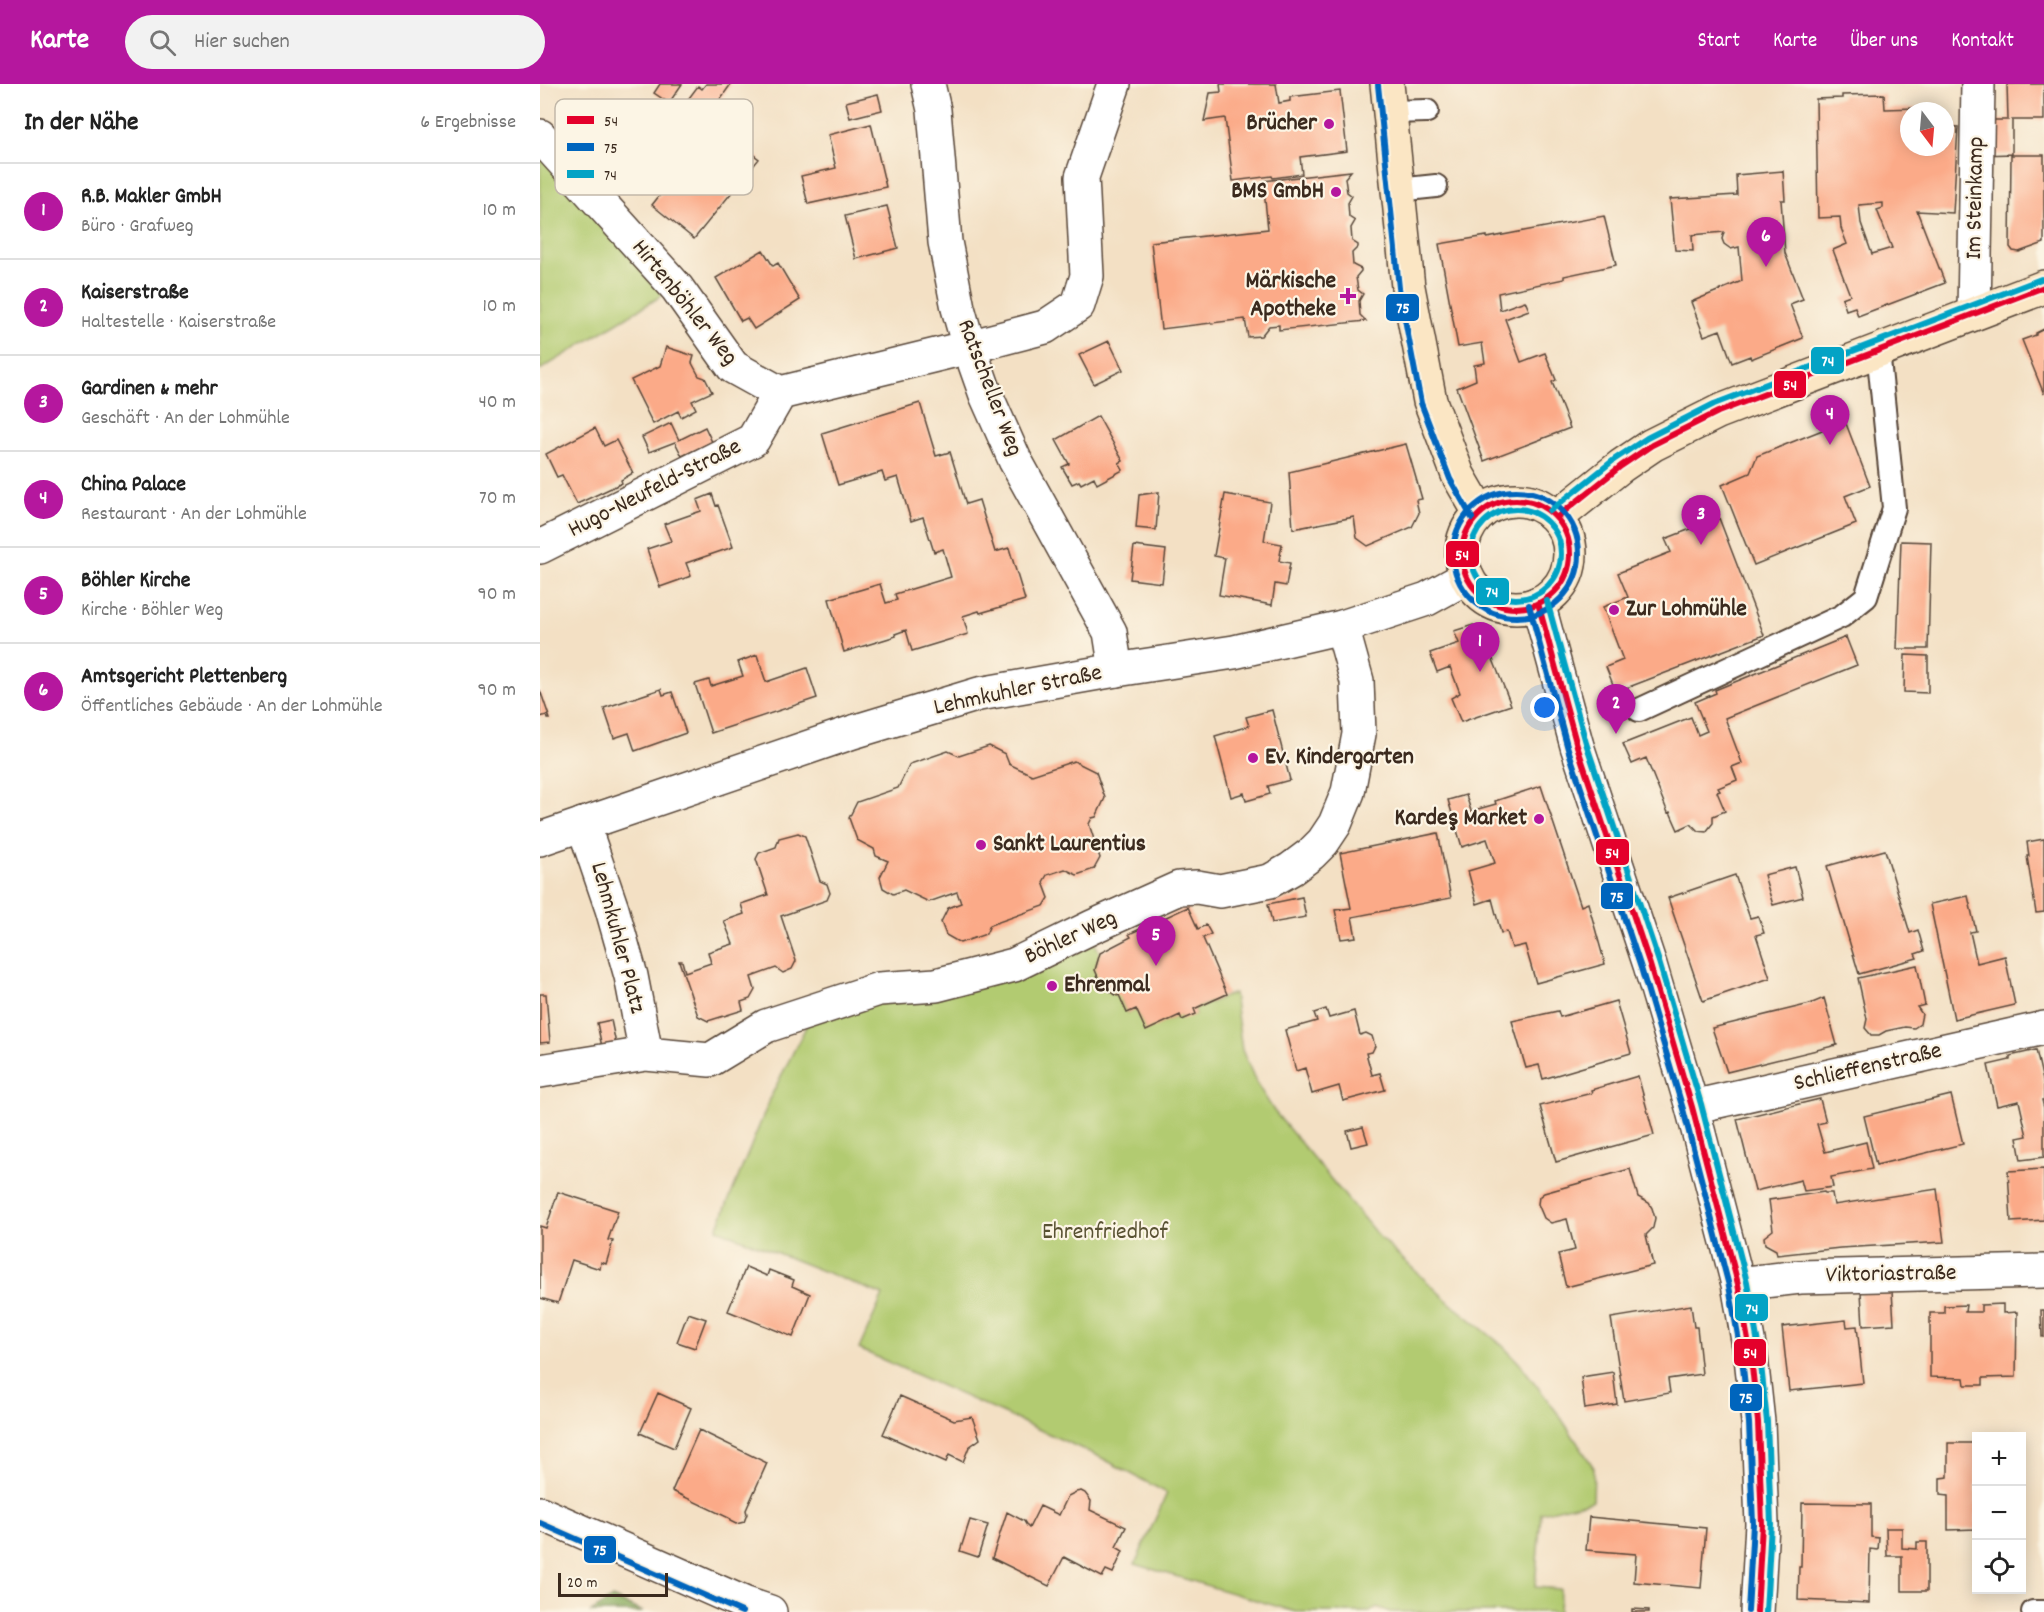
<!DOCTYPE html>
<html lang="de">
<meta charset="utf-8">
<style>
:root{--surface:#fff;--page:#f2f2f2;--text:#222;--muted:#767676;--line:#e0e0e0;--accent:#b5179e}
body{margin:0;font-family:Dekko,sans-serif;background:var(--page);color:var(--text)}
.controls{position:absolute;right:18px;bottom:18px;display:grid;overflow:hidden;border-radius:0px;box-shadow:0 3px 15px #0003}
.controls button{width:54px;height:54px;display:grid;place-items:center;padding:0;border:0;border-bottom:2px solid var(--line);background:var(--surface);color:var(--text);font:30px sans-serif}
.compass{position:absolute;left:1360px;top:18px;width:54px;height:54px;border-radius:50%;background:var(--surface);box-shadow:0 3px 15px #0003;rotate:164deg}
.scale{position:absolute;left:18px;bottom:15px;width:110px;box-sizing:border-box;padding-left:6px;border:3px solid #3b2a1e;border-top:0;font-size:16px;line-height:21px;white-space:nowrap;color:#3b2a1e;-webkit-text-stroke:4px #fcf5e5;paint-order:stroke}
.you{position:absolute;left:1005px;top:624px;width:21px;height:21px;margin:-15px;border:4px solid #fff;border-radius:50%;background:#1a73e8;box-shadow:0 0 0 9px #1a73e833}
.badge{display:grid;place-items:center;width:39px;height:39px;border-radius:50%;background:var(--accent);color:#fff;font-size:20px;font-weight:700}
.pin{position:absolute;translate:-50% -50px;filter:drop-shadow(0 2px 3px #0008)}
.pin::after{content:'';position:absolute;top:32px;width:21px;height:18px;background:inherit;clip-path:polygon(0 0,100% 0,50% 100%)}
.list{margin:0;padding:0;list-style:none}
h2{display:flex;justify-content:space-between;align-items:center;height:78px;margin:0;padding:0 24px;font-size:26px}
h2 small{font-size:20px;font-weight:400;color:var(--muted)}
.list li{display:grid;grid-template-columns:39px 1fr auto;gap:18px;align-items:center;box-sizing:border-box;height:96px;padding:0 24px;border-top:2px solid var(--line)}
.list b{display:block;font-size:22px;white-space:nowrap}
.list p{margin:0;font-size:20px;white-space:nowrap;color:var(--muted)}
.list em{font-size:20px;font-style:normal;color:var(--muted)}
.icon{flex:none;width:33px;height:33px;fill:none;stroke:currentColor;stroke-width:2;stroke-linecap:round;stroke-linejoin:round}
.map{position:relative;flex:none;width:1504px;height:1528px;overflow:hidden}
header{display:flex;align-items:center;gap:36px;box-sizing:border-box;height:84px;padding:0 30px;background:var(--accent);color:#fff}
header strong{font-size:28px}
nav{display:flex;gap:33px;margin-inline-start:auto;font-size:21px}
.search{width:420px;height:54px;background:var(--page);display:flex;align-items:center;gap:15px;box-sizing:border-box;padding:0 21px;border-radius:33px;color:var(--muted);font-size:22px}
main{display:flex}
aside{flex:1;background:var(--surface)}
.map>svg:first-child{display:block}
</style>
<header>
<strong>Karte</strong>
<div class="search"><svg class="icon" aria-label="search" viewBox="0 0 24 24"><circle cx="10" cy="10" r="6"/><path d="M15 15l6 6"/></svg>Hier suchen</div>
<nav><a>Start</a><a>Karte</a><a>Über uns</a><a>Kontakt</a></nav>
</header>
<main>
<aside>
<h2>In der Nähe<small>6 Ergebnisse</small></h2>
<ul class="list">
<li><span class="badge">1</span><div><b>R.B. Makler GmbH</b><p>Büro · Grafweg</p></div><em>10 m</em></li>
<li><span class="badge">2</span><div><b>Kaiserstraße</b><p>Haltestelle · Kaiserstraße</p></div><em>10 m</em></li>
<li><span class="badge">3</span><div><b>Gardinen &amp; mehr</b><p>Geschäft · An der Lohmühle</p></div><em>40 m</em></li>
<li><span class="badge">4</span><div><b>China Palace</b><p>Restaurant · An der Lohmühle</p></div><em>70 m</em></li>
<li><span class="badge">5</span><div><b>Böhler Kirche</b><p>Kirche · Böhler Weg</p></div><em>90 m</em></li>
<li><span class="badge">6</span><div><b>Amtsgericht Plettenberg</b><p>Öffentliches Gebäude · An der Lohmühle</p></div><em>90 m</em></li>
</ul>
</aside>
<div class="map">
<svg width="1504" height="1528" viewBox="0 0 1504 1528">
<rect width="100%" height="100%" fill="#fcf5e5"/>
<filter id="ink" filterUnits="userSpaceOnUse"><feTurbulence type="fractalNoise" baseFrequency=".0167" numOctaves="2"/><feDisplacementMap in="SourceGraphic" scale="12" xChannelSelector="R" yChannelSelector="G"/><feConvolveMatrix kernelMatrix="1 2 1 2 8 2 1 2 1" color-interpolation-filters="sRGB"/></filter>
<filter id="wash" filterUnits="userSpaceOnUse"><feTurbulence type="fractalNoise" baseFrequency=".008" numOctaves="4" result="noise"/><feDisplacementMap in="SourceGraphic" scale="24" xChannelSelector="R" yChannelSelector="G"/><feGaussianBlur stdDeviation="1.35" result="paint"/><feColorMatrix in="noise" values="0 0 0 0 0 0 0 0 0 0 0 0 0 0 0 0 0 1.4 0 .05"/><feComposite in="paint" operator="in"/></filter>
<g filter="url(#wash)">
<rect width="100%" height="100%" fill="#f3e0c4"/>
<path fill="#b2cb71" stroke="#767a48" stroke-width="1.5" d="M0,67L126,209L0,286Z
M553,856L560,869L555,886L579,911L587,929L596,925L606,946L640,931L642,935L656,930L654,925L694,909L702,966L717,1000L734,1027L840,1154L910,1219L962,1261L981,1281L1019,1331L1054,1384L1053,1417L1001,1429L995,1503L1020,1505L1019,1528H850L837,1523L830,1528H756L595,1480L627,1409L558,1372L319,1265L343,1211L177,1145L233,1008L268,939Z"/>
<path fill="#8daf63" stroke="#646c40" stroke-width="1.5" d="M72,1514L103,1528H51Z"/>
<g id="blocks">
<path fill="#fbaa88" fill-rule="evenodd" d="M120,0H142L129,19L114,9Z
M166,0H191L166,35L219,75L154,155L112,121L165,54L155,45L159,41L140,26L158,2L162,5Z
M680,0H736L739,19L750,17V13L800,7L807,67L760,73L762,90L733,94L732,92L693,97L685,34L664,37L670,9L681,8Z
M1467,0H1504V36H1472V70L1441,71V36H1468Z
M338,10L342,26L310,34L306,18Z
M1344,10L1345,25L1376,24V27H1369V63H1405V42L1418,43L1413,129L1377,127L1405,199L1318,232L1315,223L1306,226L1302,214L1310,211L1293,166L1307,160L1301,144L1300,133L1278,134L1276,15L1302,14V11ZM1343,119V124L1337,126L1352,164L1332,170L1321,139L1319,121Z
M331,40L346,103L268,120L261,92L296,84L288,51Z
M1471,71H1504V159L1479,168L1473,167L1470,163Z
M811,87L805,94L807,108L812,112L808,119L809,133L815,137L811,144L812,157L818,161V163L812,169L813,181L821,185V187L816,193L818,206L823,210L819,217L820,231L826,237L739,246V241L729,242L721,252L708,253L705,235L621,245L611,158L728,145L723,97Z
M1243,87L1245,116H1241L1245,169L1263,215L1250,220L1263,254L1211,275L1210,272L1192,279L1180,246L1164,252L1151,218L1202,197L1199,163L1191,165L1184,160L1182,155L1184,148L1152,151L1153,167L1135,166L1130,115L1197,111L1196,91Z
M347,122L358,164L316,175L305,132Z
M1064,132L1076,181L1024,192V195L958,209L960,226L985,217L989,226L965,235L981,278L1005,269L1016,296L1012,298L1030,344L944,377L917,304L936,296L934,281L945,279L942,259L918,263L899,160L947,152V154Z
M223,166L233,182L238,179L260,216L214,245L207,234L201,237L176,194Z
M1504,245V310L1482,256L1496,251V249Z
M569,257L583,286L554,300L539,271Z
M126,263L154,272L152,279L159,292L165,294L172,308L152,317L156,325L141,333L138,327L113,340L91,296L120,282Z
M380,319L396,372L410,368L426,420L439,416L455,468L469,464L485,516L440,529L439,527L423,532L428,550L372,567L366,546L355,550L356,552L304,568L289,515L340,500L346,519L357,516L355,510L411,493L403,465L394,468L383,433L371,437L358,393L345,397L342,388L298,401L282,349Z
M558,332L583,377L579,379L583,386L557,400L554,393L541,400L539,397L532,400L522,383L529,380L516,356Z
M1305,337L1330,402L1305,412L1316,440L1214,481L1182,401L1210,389L1217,372Z
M131,339L139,356L165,343L172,358L142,372L135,358L109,368L102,353Z
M55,344L64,362L76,356L93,389L81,396L82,399L37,420L22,391L17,393L6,370Z
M866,360L882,415L876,416L879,429L872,443L828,462L817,454L814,433L753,445L749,388Z
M619,408L616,446L596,444L599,411Z
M172,410L176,422L178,421L193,463L146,479L151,492L120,503L107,465L131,457L124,440L161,427L157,416Z
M685,410L730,418L724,457L742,460L739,477L750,479L746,502L735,500L732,521L679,511L685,474L674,472Z
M1179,434L1224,551L1076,608L1066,583L1083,576L1063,523L1088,513L1078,489L1131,468L1125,455Z
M1361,457L1391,458L1388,565H1357Z
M594,462L626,466L622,499L590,495Z
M933,541L941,545L971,621L921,638L911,614L920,609L910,583L897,588L890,569L919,559L914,547Z
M1306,553L1317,581L1185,634L1202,679L1192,683L1197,696L1178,704L1180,707L1177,708L1185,727L1173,732V739L1166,748L1158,747L1151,740L1138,746L1130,728L1128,729L1106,674L1092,680L1083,660L1151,633L1158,651L1167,647L1155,618L1176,609L1175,606Z
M217,571L226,598L267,584L277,614L171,649L155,600L169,596L171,602L203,592L198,578Z
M1365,571L1388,572V609L1364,608Z
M121,605L123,611L132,608L146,649L95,667L89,649L74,654L64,624Z
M0,606L10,635H8L7,631L0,633Z
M732,626L750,696L728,702L730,710L706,717L704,709L691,713L675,652L709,642L706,633Z
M449,662L465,670L469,680L492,691L534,677L556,688L565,714L556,733L552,734L549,740L560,774L554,785L537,791L525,785L507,791L503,798L509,814L504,822L450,841L446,850L420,859L406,851L401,838L408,824L421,819L417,808L389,818L364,806L353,810L343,804L340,793L348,777L336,772L334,765L317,756L309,734L317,718L358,704L370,680L408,667L419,672Z
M1001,702L1041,822L1048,819L1065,880L996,899L985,861L972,864L967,848L961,849L952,815L937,820L928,787L955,779L947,755L922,763L908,716L926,711L931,727L956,720L955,717Z
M258,749L265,752L280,797L287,800L290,809L287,816L241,832L256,877L252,885L243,889L236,884L211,893L215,906L210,915L201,918L203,926L168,937L158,932L139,877H142L145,888L171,879L168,868L193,860L184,837L204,830L201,820L228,811L216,775L219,769L236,763L239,754Z
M898,749L911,814L812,833L816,853L801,855L795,826L811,824L800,769Z
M1504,755V828L1496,829L1487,772H1489L1487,758Z
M1345,766L1370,849L1378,846L1384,867L1375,870L1377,874L1319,890L1287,782Z
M1255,783L1263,813L1233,821L1224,791Z
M1195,791L1210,834L1218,832L1224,849L1216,851L1230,894L1163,917L1128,814Z
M1428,812L1436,847L1430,848L1437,879L1465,872L1475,921L1414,935L1390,820Z
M762,813L766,833L732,839L728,820Z
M648,823L658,845L666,841L671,850L663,854L687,910L654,925L656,930L642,936L640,931L606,947L596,925L587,929L579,911L577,912L562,902L555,886L560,869L591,853L589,850Z
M1377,881L1385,921L1377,923L1382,930L1380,940L1374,944L1365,943L1346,947L1339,951H1331L1325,944L1327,935L1318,894Z
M0,910H6L10,958L0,959Z
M1284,914L1297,961L1187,988L1172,944L1270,920Z
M1076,917L1091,969L1003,995L999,981L986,984L972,937L1018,927L1020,933Z
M786,925L789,934L814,927L820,951L826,949L832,952L835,962L832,968L826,969L832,991L840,989L845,1006L803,1017L799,1002L772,1010L765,984L756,987L745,946L777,937L774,929Z
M71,936L77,965L63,968L57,939Z
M1496,966L1504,1001V1016H1502L1504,1024V1073L1481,1076L1477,1054L1487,1052L1479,1017L1457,1022L1448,981L1470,976V972Z
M1098,992L1114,1051L1016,1078L1000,1022L1052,1009L1051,1006Z
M1411,1011L1423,1060L1336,1081L1324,1032Z
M1280,1015L1286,1038L1277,1040L1285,1068L1326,1058L1332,1085L1291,1093L1293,1103L1264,1107L1261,1096L1215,1107L1197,1035Z
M823,1043L828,1059L811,1063L807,1047Z
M1090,1085L1098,1113L1109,1119L1112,1124L1115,1134L1113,1144L1106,1151L1113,1181L1026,1203L1018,1170L1035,1166L1027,1135L1011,1139L1004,1134L998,1120L999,1113L1004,1109Z
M1504,1085V1136L1471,1138L1468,1087Z
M1397,1105L1404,1158L1300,1164L1237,1171L1236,1166L1225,1160L1224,1153L1233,1146L1229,1116L1284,1108L1285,1109H1292L1294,1121Z
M18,1108L78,1127L68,1156L73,1157L66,1180L61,1178L60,1185L32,1176L18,1219L0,1214V1142L6,1144Z
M206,1183L227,1192L229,1186L254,1196L252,1202L270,1210L253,1253L188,1227Z
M1352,1207L1354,1240L1323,1242L1321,1208Z
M1463,1220V1229L1477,1228L1476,1293L1443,1294V1301H1425L1424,1294L1390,1293V1229H1404V1222L1426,1221L1425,1228H1441V1221Z
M1151,1221L1154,1243H1157L1162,1290L1128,1295L1130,1309L1084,1317L1071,1234Z
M1501,1226H1504V1253H1502Z
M148,1229L166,1235L155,1264L137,1258Z
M1306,1236L1307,1243L1317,1242L1323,1299L1249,1307L1242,1243Z
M1073,1288L1077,1320L1045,1325L1041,1293Z
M118,1309L151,1324L134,1364L100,1349Z
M360,1312L414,1336L432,1333L440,1355L429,1363L423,1378L409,1371L406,1378L343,1350Z
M159,1346L227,1379L206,1426L207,1430L204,1438L196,1440L190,1437L189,1434L132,1407Z
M1408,1359H1436V1445L1408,1446V1412L1400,1411V1394L1408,1393Z
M541,1407L545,1409L551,1417L550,1426L586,1443L576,1463L583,1467L573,1489L566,1486L562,1493L524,1473L509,1502L452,1474L467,1428L484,1437L487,1442L489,1444L500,1422L519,1431L528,1412L536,1408Z
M1262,1419L1331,1420V1453L1339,1454L1338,1466L1330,1465L1329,1519L1258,1516L1259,1483H1261Z
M1049,1433L1166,1444L1161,1504L1094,1498L1096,1470L1046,1466Z
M430,1436L448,1441L438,1473L420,1467Z
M1346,1444H1362V1464L1377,1465V1458H1387V1507H1362V1472H1347Z
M1092,1525L1109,1526V1528H1092Z"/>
</g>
</g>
<g filter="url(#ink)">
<use href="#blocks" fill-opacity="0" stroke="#574537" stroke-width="1.5"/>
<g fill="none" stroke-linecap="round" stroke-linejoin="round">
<defs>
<path id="service" d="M850,28L887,27
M858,106L896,102
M1099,626L1302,532L1326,513L1354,424L1338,266
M1493,1528H1504"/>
<path id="minor" d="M388,0L394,26L405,158L418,224L429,263L446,311L475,376L570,548L576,586
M0,52L137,204L193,283L240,309L429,263L505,243L538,221L547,192L542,93L574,0
M1434,229L1438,0
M0,463L213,356L240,309
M998,519L1037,662L1110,881L1152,1023L1198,1200L1211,1273L1218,1338L1222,1440L1217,1528
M43,740L72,825L91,892L106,970L170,976L226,942L339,905L396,901L474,881L552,843L639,804L657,803L680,807L730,797L751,785L771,770L783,758L795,740L808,708L819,650L817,597L802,543
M0,987L106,970
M1152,1023L1504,944
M1198,1200L1260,1193L1504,1187
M0,1429L206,1520L230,1528"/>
<path id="tertiary" d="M0,755L313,648L439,610L576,586L694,568L802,543L887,515L927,493"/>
<path id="secondary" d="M847,0L868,203L890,317L918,391L940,429
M922 470a54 54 0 1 1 108 0a54 54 0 1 1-108 0Z
M1016,434L1081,382L1112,361L1178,328L1504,203"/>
</defs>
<use href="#service" stroke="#574537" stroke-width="26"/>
<use href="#minor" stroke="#574537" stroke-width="36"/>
<use href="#tertiary" stroke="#574537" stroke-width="36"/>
<use href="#secondary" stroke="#574537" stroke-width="36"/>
<use href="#service" stroke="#fff" stroke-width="22"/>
<use href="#minor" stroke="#fff" stroke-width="33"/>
<use href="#tertiary" stroke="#fff" stroke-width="33"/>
<use href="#secondary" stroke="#fbe6c4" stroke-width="33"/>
<defs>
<path id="bus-1" d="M922 470a54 54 0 1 1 108 0a54 54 0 1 1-108 0Z
M1016,434L1081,382L1112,361L1178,328L1504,203
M998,519L1037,662L1110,881L1152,1023L1198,1200L1211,1273L1218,1338L1222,1440L1217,1528"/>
<path id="bus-2" d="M838,1L859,204L881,319L910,395L932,434
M913 470a63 63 0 1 1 126 0a63 63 0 1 1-126 0Z
M989,521L1028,665L1101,884L1143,1025L1189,1202L1202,1274L1209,1339L1213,1440L1208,1527
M0,1439L202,1528"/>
<path id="bus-3" d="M931 470a45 45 0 1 1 90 0a45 45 0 1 1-90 0Z
M1010,427L1075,375L1107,354L1174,320L1501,195
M1007,517L1046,659L1119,878L1161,1020L1207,1198L1220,1271L1227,1338L1231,1440L1226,1528"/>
</defs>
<use href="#bus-1" stroke="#fcf5e5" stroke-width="10"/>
<use href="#bus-2" stroke="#fcf5e5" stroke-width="10"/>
<use href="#bus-3" stroke="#fcf5e5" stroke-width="10"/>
<use href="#bus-1" stroke="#e4002b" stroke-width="6"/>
<use href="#bus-2" stroke="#0065bd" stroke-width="6"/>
<use href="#bus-3" stroke="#03a3c5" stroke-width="6"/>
</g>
</g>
<g fill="#b5179e" stroke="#fcf5e5" stroke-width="2">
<circle cx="789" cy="40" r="6"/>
<circle cx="796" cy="108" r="6"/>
<path d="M805 203h6v6h6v6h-6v6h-6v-6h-6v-6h6z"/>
<circle cx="1074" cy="526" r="6"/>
<circle cx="713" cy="674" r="6"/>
<circle cx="999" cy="735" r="6"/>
<circle cx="441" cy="761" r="6"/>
<circle cx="512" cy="902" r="6"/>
</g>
<g text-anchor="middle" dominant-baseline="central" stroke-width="4.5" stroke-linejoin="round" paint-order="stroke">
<g font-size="24" font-weight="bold" fill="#3b2a1e" stroke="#fcf5e5" text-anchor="end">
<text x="777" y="40">Brücher</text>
<text x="784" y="108">BMS GmbH</text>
<text x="796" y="198">Märkische<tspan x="796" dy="28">Apotheke</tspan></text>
<text x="1086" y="526" text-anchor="start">Zur Lohmühle</text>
<text x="725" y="674" text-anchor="start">Ev. Kindergarten</text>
<text x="987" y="735">Kardeş Market</text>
<text x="453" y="761" text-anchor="start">Sankt Laurentius</text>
<text x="524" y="902" text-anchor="start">Ehrenmal</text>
</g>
<g font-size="24" fill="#3b2a1e" stroke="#fcf5e5">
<text transform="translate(1436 114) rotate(-89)">Im Steinkamp</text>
<text transform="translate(144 219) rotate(51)">Hirtenböhler Weg</text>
<text transform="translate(449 304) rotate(69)">Ratscheller Weg</text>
<text transform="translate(115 405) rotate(-27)">Hugo-Neufeld-Straße</text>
<text transform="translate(478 607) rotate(-12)">Lehmkuhler Straße</text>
<text transform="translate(77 854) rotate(75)">Lehmkuhler Platz</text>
<text transform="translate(531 854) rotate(-25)">Böhler Weg</text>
<text transform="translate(1328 984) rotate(-13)">Schlieffenstraße</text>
<text transform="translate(1351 1191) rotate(-1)">Viktoriastraße</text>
</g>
<g font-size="24" fill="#595233" stroke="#fcf5e5">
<text x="565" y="1149">Ehrenfriedhof</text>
</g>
</g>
<rect x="15" y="15" width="198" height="96" rx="9" fill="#fcf5e5" stroke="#c2b8a9" stroke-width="1.5"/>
<rect x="27" y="32" width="27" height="8" fill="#e4002b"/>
<rect x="27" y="59" width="27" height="8" fill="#0065bd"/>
<rect x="27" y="86" width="27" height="8" fill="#03a3c5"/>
<g font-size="16" fill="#3b2a1e">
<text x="64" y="42">54</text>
<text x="64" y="69">75</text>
<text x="64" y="96">74</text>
</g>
<g stroke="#fcf5e5" stroke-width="2">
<rect x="845" y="209" width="35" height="29" rx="6" fill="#0065bd"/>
<rect x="1270" y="262" width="35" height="29" rx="6" fill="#03a3c5"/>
<rect x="1233" y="286" width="34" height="29" rx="6" fill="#e4002b"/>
<rect x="905" y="456" width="35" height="28" rx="6" fill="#e4002b"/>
<rect x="935" y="493" width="35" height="29" rx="6" fill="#03a3c5"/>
<rect x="1055" y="754" width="35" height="28" rx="6" fill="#e4002b"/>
<rect x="1060" y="798" width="34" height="28" rx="6" fill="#0065bd"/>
<rect x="1194" y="1209" width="35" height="29" rx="6" fill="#03a3c5"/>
<rect x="1193" y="1254" width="34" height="29" rx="6" fill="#e4002b"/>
<rect x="1189" y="1299" width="34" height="29" rx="6" fill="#0065bd"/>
<rect x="43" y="1451" width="34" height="29" rx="6" fill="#0065bd"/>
</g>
<g font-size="16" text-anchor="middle" font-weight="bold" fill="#fff">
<text x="863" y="229">75</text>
<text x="1288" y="282">74</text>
<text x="1250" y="306">54</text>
<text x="922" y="476">54</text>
<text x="952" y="513">74</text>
<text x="1072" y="774">54</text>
<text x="1077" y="818">75</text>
<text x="1212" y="1230">74</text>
<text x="1210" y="1274">54</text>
<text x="1206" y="1319">75</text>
<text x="60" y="1471">75</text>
</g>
</svg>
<div class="controls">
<button>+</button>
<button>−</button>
<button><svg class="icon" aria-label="locate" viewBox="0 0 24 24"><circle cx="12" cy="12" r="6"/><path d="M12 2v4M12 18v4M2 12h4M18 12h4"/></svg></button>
</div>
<svg class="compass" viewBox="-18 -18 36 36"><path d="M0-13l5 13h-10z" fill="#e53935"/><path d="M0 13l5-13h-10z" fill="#767676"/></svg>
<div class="scale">20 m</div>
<div class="you"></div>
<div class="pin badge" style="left:940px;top:588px">1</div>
<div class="pin badge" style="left:1076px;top:650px">2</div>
<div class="pin badge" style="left:1161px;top:461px">3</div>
<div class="pin badge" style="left:1290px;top:361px">4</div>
<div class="pin badge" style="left:616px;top:882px">5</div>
<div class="pin badge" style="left:1226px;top:183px">6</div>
</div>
</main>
